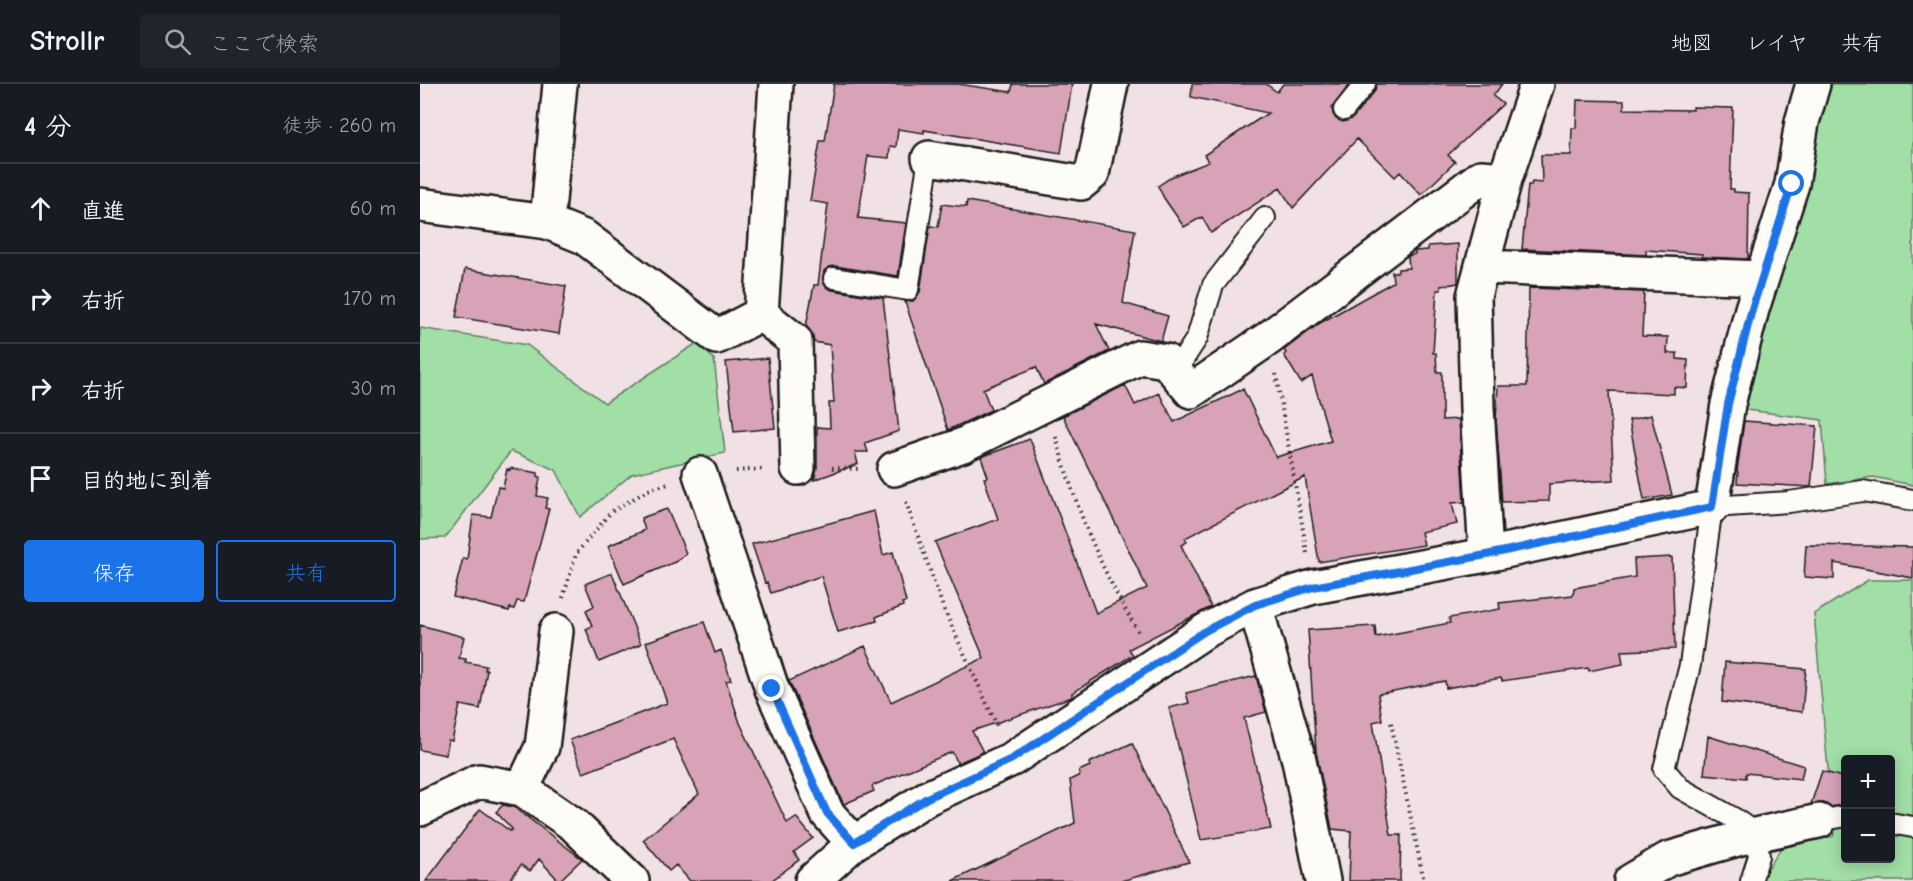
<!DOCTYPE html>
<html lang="ja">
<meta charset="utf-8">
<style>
:root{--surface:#171b24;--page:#20242c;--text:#f1f3f6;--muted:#9ea1a6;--line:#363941;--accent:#1a73e8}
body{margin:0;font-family:"Comic Neue","Klee One",sans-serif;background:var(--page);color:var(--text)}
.controls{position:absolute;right:18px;bottom:18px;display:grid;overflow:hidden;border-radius:6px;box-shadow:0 3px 15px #0003}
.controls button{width:54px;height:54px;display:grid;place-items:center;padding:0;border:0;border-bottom:2px solid var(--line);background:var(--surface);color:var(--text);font:30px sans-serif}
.stop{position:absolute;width:18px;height:18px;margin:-14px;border:4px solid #1a73e8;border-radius:50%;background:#fff}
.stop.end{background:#1a73e8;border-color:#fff;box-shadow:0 2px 6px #0008}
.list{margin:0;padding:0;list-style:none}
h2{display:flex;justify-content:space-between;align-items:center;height:78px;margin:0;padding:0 24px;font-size:26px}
h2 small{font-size:20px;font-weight:400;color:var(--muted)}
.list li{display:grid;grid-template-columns:39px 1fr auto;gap:18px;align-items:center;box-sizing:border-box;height:90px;padding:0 24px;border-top:2px solid var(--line)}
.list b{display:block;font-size:22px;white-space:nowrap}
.list em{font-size:20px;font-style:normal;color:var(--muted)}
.actions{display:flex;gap:12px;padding:18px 24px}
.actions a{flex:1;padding:14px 0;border:2px solid var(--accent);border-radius:6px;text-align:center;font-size:21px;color:var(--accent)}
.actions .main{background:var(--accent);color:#fff}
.icon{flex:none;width:33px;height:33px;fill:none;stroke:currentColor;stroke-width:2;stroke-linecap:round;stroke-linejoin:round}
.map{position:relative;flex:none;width:1493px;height:797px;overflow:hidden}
header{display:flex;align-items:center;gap:36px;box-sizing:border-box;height:84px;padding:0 30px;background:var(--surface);border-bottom:2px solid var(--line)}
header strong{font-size:28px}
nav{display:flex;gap:33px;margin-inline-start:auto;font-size:21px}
.search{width:420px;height:54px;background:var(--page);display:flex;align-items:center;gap:15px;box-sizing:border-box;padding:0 21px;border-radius:6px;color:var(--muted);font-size:22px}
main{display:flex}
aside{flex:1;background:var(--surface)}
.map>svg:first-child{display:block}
</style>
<header>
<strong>Strollr</strong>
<div class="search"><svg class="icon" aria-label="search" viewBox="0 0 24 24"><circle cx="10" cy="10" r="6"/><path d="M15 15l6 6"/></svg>ここで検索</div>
<nav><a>地図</a><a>レイヤ</a><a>共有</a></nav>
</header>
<main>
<aside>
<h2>4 分<small>徒歩 · 260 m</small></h2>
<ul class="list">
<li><svg class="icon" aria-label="ahead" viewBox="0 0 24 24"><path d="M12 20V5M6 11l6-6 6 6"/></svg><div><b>直進</b></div><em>60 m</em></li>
<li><svg class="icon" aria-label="right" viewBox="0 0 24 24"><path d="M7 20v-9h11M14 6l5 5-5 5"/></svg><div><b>右折</b></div><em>170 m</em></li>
<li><svg class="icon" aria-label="right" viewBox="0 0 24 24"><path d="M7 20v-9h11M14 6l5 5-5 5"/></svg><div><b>右折</b></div><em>30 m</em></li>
<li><svg class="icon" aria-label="arrive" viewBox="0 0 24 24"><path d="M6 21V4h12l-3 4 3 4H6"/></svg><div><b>目的地に到着</b></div></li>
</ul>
<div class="actions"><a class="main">保存</a><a>共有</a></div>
</aside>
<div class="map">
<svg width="1493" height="797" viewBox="0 0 1493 797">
<rect width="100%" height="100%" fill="#f2e1e4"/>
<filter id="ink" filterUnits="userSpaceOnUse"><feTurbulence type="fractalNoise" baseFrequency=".0167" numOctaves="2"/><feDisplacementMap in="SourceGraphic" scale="12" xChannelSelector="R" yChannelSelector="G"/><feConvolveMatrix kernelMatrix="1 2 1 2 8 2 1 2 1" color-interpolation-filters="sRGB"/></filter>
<g filter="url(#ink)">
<path fill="#a1dfa7" stroke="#5e7e62" stroke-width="1.5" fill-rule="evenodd" d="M1404,0H1493V401L1453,393L1407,400L1402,336L1319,325Z
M0,244L107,261L185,319L277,259L294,275L305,369L212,390L160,433L136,386L91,367L25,454L0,455Z
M1448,496H1493V797H1340L1361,764L1414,752L1394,530ZM1426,676H1470V774H1426Z"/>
<path fill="#d8a2b8" stroke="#1c1c1c" stroke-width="1.5" d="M414,0H538L591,8L593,0H652L641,69L504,46V49L478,45L476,63L470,62L469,74L448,72L438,134L486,139L478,192L415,182L409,183L404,187L403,198L406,203L412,206L463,214L479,347L445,359L448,368H435L438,380L394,396L397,384V343L410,344L409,319H414L410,261L394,258L392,249L386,242L394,201H398L408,120L390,117L400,57H405Z
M772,0H846L857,8L863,0H930L912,24L913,30L916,35L923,38L933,34L954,8L957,0H1082L1073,12L1083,20L1028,71L1035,78L1001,111L980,88L975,93L937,55L873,124L860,104L791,149L782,133L764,143L744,114L738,102L753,92L789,78L784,71L848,29L771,13Z
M1157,16L1204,17V25L1273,26V23L1313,24L1310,105H1314V108L1329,109L1328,175L1282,173V170L1226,166V171L1102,165L1108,101H1111L1112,98L1122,99L1121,71H1151L1152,44H1156Z
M547,117L715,146L703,219L748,232L741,257L676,240L689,267L624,300L616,283L563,305L571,326L528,346L485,218L493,217L500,208L510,142L518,143L522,120L546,123Z
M1038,160V199L1021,202V206H1017L1013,269H1016L1017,288H1022V336L1039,335L1044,418L1032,419L1037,440L1001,448L1004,461L899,478L885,393L765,454L767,458L761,461L791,523L709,565L713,571L652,609V613L552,647L563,668L538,679L532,668L452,702L454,707L424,720L423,719L369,597L445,562L471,618L564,574L515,458L578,435L564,394L568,393L561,373L610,355L676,529L727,504L643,332L705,301L715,321L739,309L754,338L823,305L856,373L911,357L892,292L881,299L864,271L866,269L864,266L900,239L973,198L972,188H978V185L989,184L988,172L995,170V167L1008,166V162Z
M45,185L146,202L139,250L36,233Z
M1109,204L1224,208L1222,252L1248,253L1247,269H1257V275L1268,276L1267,304L1254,303V310L1189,307L1194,396L1129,400V417L1082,418L1076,335L1078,302H1107Z
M348,274L355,344L314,348L306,278Z
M1231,331L1252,411L1224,416L1209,336Z
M1324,337L1397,342L1391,403L1317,399L1318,388L1317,387Z
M90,384L118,389V392L120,393L117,412L128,414L125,424L129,425L104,518L97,517L94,525L90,524L89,527L33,513L43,474L47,475L53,431L71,433L78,403L83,404L87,385L90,386Z
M247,425L266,469L257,477L204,500L188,462L225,446L221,434Z
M454,427L463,471L473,468L486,518L482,519L483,522L456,533L457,537L418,548L401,492L351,509L347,498L345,499L332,460Z
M1386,461L1493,463V494L1414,479V495L1384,493Z
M1252,473L1255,565L1201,567L1203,580L1169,587L1168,584L1082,597L1081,594L1026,604L1025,597L958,610L962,636L953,638L971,751H981L980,797H929L931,747L912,745L896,668L888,546L955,542L956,553L1030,539L1029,534L1080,525L1079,519L1153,511L1154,504L1215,493L1214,475Z
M192,489L221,560L179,578L166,545L172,542L166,526L174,522L165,500Z
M284,538L295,569L301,566L311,596L306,597L320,639L367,739L376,733L393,754L374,768L379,776L351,797H270L256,781L249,787L223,756L279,710L253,655L163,689L150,656L247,619L226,558Z
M0,541L44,553L39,574L46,575L45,578L66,582L65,586H67L60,625L40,621L32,657L28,656L26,671L0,666Z
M1305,578L1386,585L1382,628L1302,618Z
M836,592L846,628L824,634L851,745L781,756L749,624L769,619L766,609Z
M1288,652L1384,682L1381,695L1326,689V694L1284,690Z
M712,659L769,778L701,797H532L655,739L650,696L660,691L659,687L670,682L669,679Z
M1402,687L1425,694V704L1421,721L1410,723L1404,719L1391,720Z
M83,721L94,723L162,775L139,797L119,775L110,787L101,781L89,797H6L60,725L90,747L92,745L76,728Z"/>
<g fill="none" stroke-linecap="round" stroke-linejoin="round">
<defs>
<path id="service" d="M924,26L945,0
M414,194L488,206L509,74
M755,288L777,254L793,201L845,134
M1399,737L1426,732
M1470,739L1493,743
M1331,797L1339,772L1336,750L1315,735L1260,704L1244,685L1270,581L1292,423L1369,418L1443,407L1493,416"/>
<path id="minor" d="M509,74L661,99L672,90L691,0
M0,121L127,138L164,153L297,253L341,230L356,0
M127,138L140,0
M1062,183L1342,194
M341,230L375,257L378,384
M474,385L543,361L720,273L746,277L771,307L849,254L1061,93L1085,95
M280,390L352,605L407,729L434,759
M1066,471L1057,324L1054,212L1085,95L1117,0
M835,521L879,676L903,797
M102,705L122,663L136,547
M0,725L59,697L102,705L154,741L212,797
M392,797L434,759L507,714L592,675L785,547L835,521L893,503L1066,471L1292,423L1308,320L1332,225L1372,100L1382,38L1393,0
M1211,797L1248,775L1321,754L1399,737"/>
</defs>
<use href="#service" stroke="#1c1c1c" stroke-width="24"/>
<use href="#minor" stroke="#1c1c1c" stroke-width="38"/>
<path stroke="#1c1c1c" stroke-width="4" stroke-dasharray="1.5 4.5" stroke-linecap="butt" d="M856,290L887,469
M636,353C655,422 682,490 720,550
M412,384L441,385
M316,387L345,385
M486,418L523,523L578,644
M143,514L156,470L191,428L228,406L248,400
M971,639L1004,797"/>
<use href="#service" stroke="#fdfcf7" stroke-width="20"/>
<use href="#minor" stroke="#fdfcf7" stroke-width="33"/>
</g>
</g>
<g fill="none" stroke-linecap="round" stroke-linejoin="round" filter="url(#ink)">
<path stroke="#1a73e8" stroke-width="8" d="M352,605L407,729L434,759L507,714L592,675L785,547L835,521L893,503L1066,471L1292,423L1308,320L1332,225L1372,100"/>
</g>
</svg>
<div class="controls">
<button>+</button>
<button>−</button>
</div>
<div class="stop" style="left:1372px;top:100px"></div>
<div class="stop end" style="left:352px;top:605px"></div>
</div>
</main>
